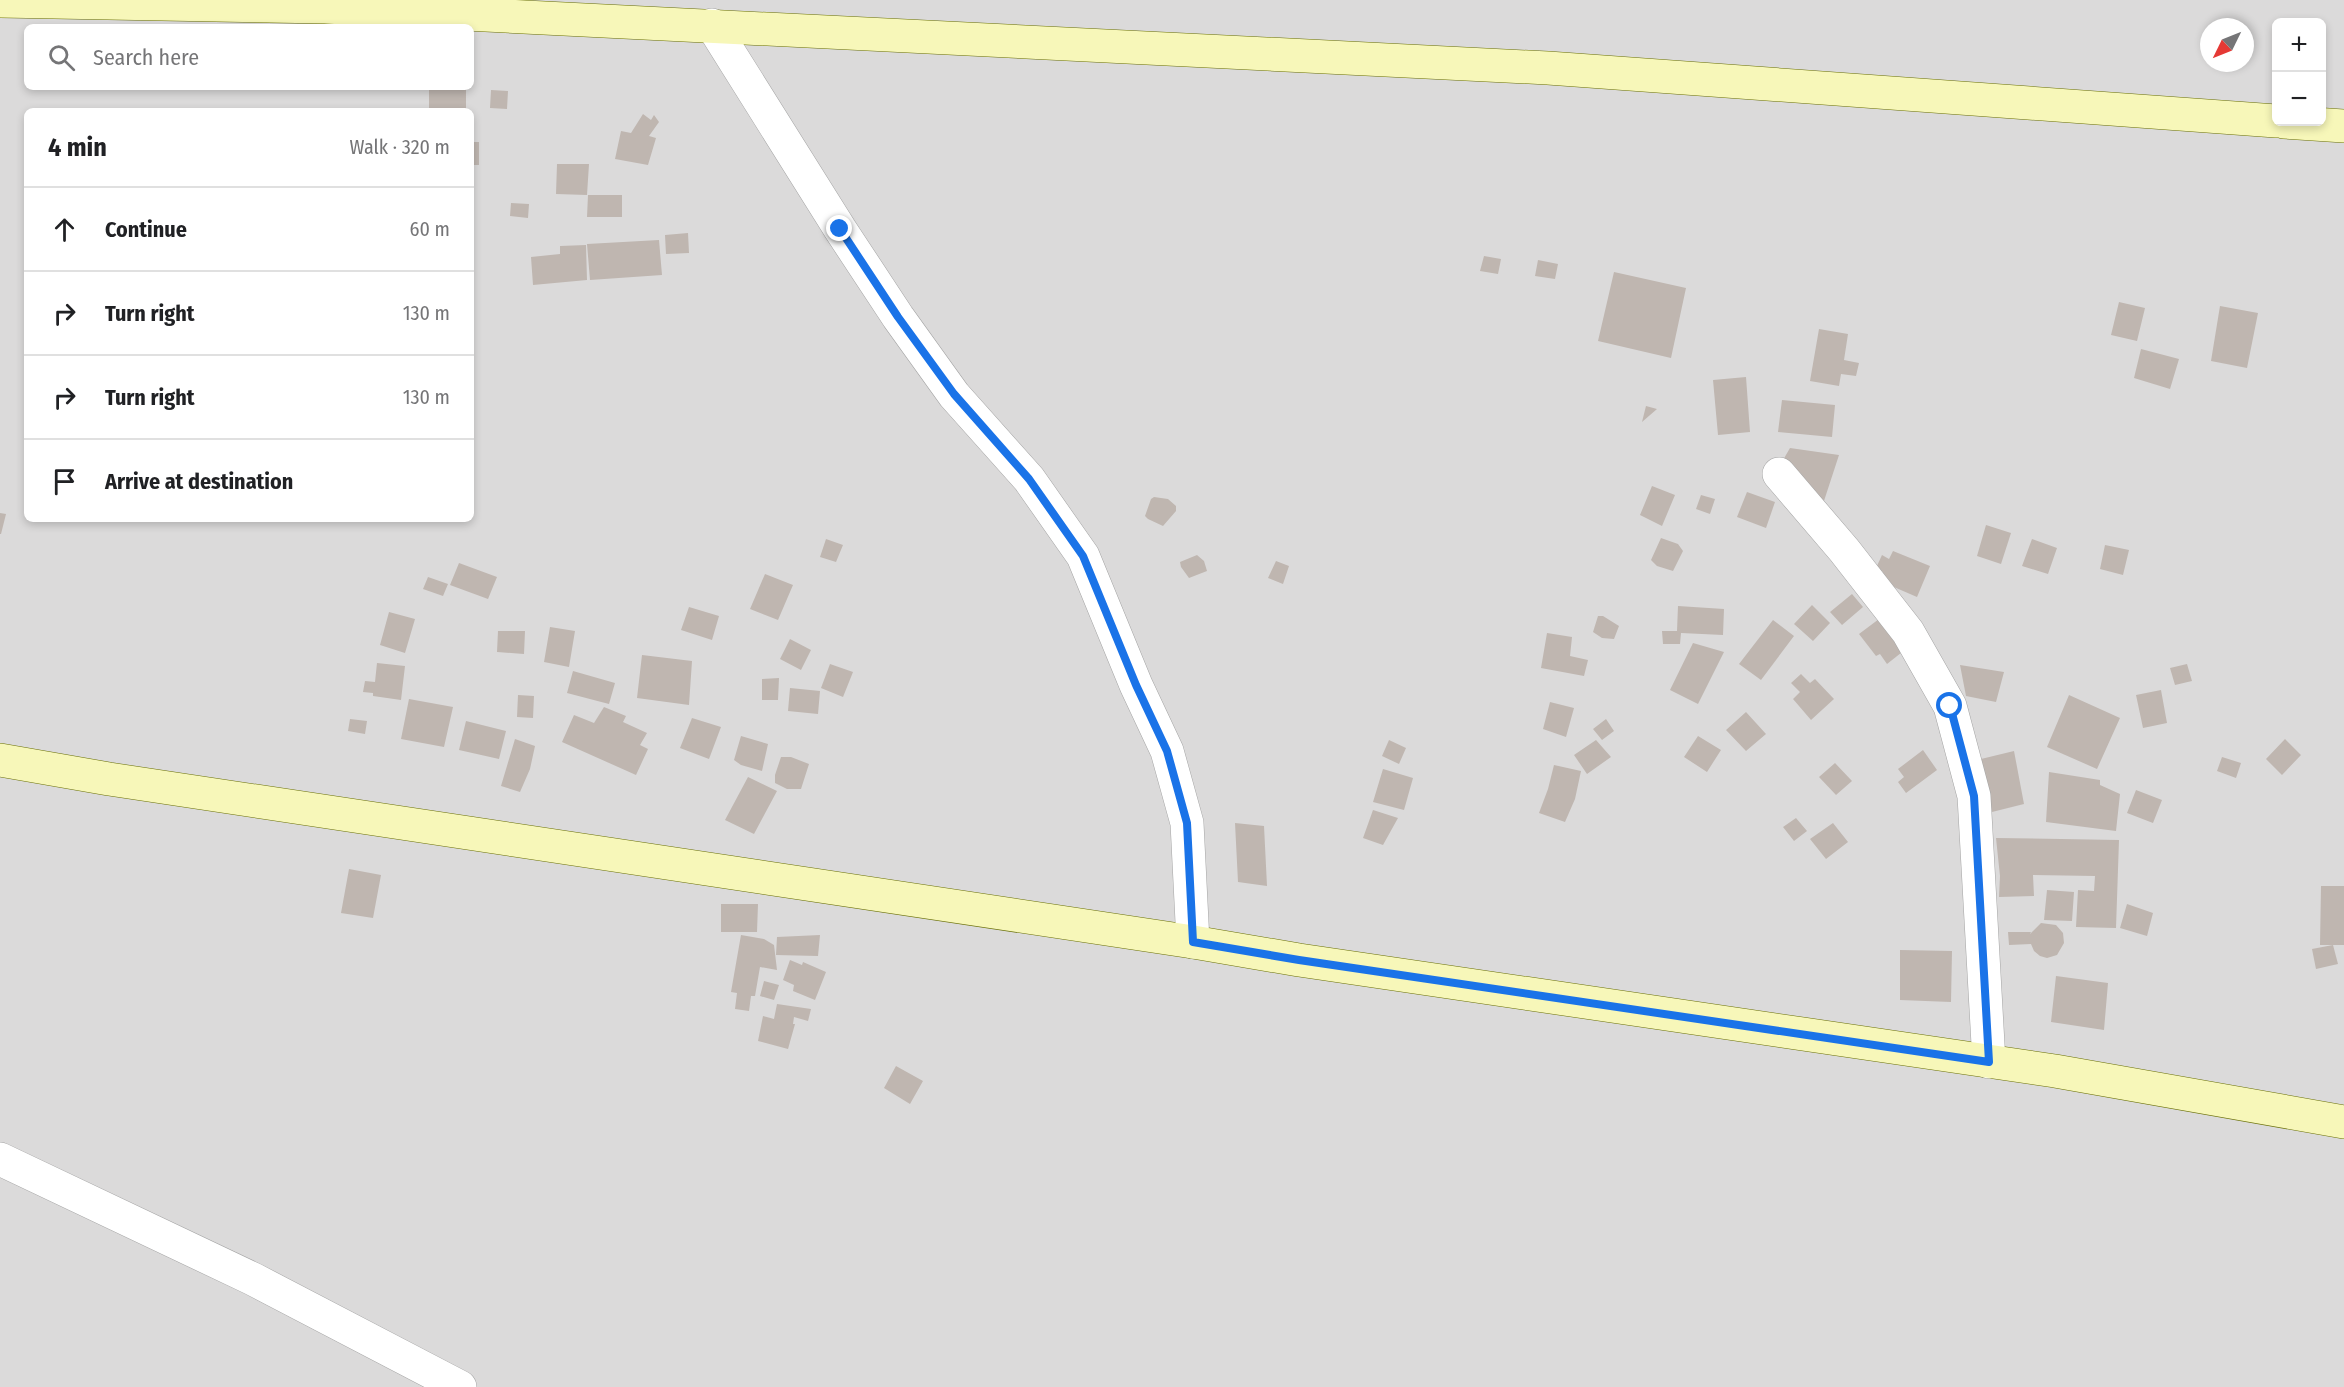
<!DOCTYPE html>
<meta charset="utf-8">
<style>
:root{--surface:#fff;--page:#f2f2f2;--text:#202124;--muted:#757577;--line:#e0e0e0}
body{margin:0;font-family:"Fira Sans Condensed",sans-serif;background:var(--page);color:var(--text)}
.controls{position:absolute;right:18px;top:18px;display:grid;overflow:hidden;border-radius:9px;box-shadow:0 3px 9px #0003}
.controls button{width:54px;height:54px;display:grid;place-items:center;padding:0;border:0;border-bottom:2px solid var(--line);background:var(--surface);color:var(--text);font:30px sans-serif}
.compass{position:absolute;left:2200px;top:18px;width:54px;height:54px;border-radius:50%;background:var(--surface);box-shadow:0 3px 9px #0003;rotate:227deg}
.stop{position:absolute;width:18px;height:18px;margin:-14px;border:4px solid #1a73e8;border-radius:50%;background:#fff}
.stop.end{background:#1a73e8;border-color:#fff;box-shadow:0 2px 6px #0008}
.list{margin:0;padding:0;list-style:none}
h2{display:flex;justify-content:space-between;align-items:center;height:78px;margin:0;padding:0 24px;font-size:26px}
h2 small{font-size:20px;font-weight:400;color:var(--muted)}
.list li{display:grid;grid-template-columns:39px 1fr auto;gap:18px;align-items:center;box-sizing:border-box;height:84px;padding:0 24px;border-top:2px solid var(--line)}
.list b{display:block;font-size:22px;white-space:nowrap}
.list em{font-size:20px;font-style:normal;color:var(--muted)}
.icon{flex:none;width:33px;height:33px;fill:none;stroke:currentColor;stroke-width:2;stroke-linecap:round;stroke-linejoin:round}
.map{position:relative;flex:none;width:2344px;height:1387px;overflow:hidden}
.search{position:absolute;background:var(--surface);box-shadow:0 3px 9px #0003;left:24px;top:24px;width:450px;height:66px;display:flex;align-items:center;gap:15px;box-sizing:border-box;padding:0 21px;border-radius:9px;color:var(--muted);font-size:22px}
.panel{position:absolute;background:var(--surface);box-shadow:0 3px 9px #0003;left:24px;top:108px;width:450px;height:414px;border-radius:9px}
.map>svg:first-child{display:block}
</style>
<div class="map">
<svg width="2344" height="1387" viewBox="0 0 2344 1387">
<rect width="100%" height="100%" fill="#eeeae4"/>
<path fill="#dbdada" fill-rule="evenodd" d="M0,0H2344V1387H0ZM2276,22H2322V122H2276ZM27,27H471V87H27ZM2209,27H2245V63H2209ZM27,111H471V519H27Z"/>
<path fill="#bfb6b0" d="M429,87H466V111H429Z
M491,90L508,91L507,109L490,108Z
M643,114L651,120L654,115L659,122L649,136L656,138L648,165L615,159L621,131L631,133Z
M471,142H479V165H471Z
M557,164H589L587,195L556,194Z
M588,195H622V217H587Z
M511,203L529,204L528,218L510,216Z
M688,233L689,253L666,254L665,235Z
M659,240L662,275L590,280L587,244Z
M586,245L587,280L533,285L531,257L560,254V246Z
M1484,256L1501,259L1498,274L1480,271Z
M1538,260L1558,264L1555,279L1535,276Z
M1614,272L1686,288L1671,358L1598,341Z
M2119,302L2145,308L2137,341L2111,335Z
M2220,306L2258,313L2247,368L2211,361Z
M1819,329L1848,334L1844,360L1859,363L1856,376L1841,374L1839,386L1810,381Z
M2141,349L2179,359L2170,389L2134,378Z
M1746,377L1750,432L1718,435L1713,380Z
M1782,400L1835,405L1832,437L1778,432Z
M1646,406L1657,409L1642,422Z
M1790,448L1839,455L1822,507L1779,467Z
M1652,486L1675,495L1662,526L1640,515Z
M1747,492L1775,502L1766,528L1737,517Z
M1701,495L1715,499L1710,514L1696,509Z
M1154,497L1168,499L1176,506V511L1163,526L1148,519L1145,516L1151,499Z
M0,513L6,514L1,534H0Z
M1986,525L2011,533L2001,564L1977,556Z
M1661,538L1678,544L1683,551L1673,571L1657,566L1651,560Z
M826,539L843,545L836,562L820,557Z
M2032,539L2057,548L2048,574L2022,566Z
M2105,545L2129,550L2123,575L2100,569Z
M1893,551L1930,566L1917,597L1880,581L1883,572L1876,568L1882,555L1889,559Z
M1197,555L1204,561L1207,571L1189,578L1181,567L1180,562Z
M1276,561L1289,566L1283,584L1268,578Z
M459,563L497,577L488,599L450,585Z
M765,574L793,585L778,620L750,609Z
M428,577L448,584L443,596L423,589Z
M1852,594L1863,607L1842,625L1830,612Z
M1812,605L1830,623L1813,641L1794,624Z
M1678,606L1724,609L1723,635L1681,633L1680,644H1663L1662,631H1677Z
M689,607L719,616L712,640L681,630Z
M389,612L415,619L405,653L380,645Z
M1598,616H1603L1619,626L1614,639L1602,638L1593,632Z
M1879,619L1906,649L1887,664L1880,654L1876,656L1859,634Z
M1773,620L1794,636L1761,680L1739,664Z
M550,627L575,631L569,667L544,662Z
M498,631H525L524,654L497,652Z
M1547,633L1572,637L1570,656L1588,660L1584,676L1541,668Z
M790,639L811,650L801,670L780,659Z
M1693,643L1724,652L1698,704L1670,690Z
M642,655L692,661L689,705L637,698Z
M377,663L405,666L401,700L373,696V693L363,692L365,681L375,682Z
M830,664L853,672L843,697L821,688Z
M2187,664L2192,681L2175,685L2170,668Z
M1960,665L2004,672L1996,702L1966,696Z
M573,671L615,683L609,704L567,693Z
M1801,674L1810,683L1815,679L1834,699L1811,720L1793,699L1800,692L1791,683Z
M779,678L778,700H762V679Z
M790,688L820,691L818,714L788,711Z
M2161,690L2167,723L2143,728L2136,695Z
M518,695L534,696L533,718L517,717Z
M2069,695L2120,718L2097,769L2047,747Z
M409,699L453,707L444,747L401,739Z
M1550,702L1574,708L1566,737L1543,729Z
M604,707L626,716L623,722L647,733L640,745L648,749L636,775L562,742L574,715L594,723Z
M1746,712L1766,734L1746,751L1726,730Z
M692,718L721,727L709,759L680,748Z
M350,719L367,721L365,734L348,731Z
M1606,719L1614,731L1602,740L1593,729Z
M466,721L506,731L499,759L459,750Z
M741,736L768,744L762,771L741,765L734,760Z
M1698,736L1721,750L1707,772L1684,757Z
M515,739L535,746L530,769L520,792L501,786Z
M2285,739L2301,755L2282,775L2266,759Z
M1389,740L1406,748L1399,764L1382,756Z
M1596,740L1611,757L1587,774L1574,755Z
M1923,750L1937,770L1906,793L1898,782L1904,777L1898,769Z
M2014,751L2024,804L1992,812L1981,759Z
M781,757H791L809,764L801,789H787L775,783V775Z
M2222,757L2241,763L2236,778L2217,771Z
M1835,763L1852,781L1836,795L1819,777Z
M1554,765L1581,771L1575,799L1565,822L1539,813L1548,789Z
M1383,769L1413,778L1404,810L1373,802Z
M2049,772L2100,780V785L2120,794L2116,831L2046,822Z
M748,777L777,791L754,834L725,820Z
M2136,790L2162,800L2153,823L2127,813Z
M1373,810L1398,818L1383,845L1363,838Z
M1796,818L1807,831L1794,841L1783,827Z
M1235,823L1264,826L1267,886L1238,882Z
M1833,823L1848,842L1826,859L1810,839Z
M1996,838L2119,840L2116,928L2076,927L2078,890L2094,891L2095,876L2033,875L2034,896L1999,897L2000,876Z
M349,869L381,875L373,918L341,913Z
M2321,886H2344V945H2320Z
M2047,890L2074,892L2072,921L2044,920Z
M721,904H758L757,932H721Z
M2127,904L2153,913L2147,936L2120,928Z
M2041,923L2056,925L2063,933L2064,943L2057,955L2047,958L2040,956L2034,951L2031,944L2009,945L2008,932H2031L2030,934Z
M741,935L764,939L774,945L777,970L760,967L755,996H751L749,1011L735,1009L737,993L731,992Z
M820,935L818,956L776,955L777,937Z
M2333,945L2338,964L2316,969L2312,949Z
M1900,950L1952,951L1951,1002L1900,1000Z
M790,960L802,965L803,962L826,972L815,1000L793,991L794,985L783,980Z
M2056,976L2108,983L2104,1030L2051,1022Z
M764,981L779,985L774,1000L760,996Z
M777,1004L811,1009L808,1021L794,1017L793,1024H795L788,1049L758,1041L763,1016L774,1019Z
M896,1066L923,1081L910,1104L884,1088Z"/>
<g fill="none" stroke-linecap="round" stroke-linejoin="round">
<defs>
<path id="street" d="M712,25L840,229L898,317L954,395L1029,479L1083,556L1136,685L1167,751L1187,823L1193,942
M1779,474L1844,550L1908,632L1950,706L1974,796L1989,1062
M0,1159L253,1279L460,1387"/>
<path id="secondary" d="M0,1L325,7L1548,68L2276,121
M2284,122L2344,126
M0,760L109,779L1193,942L1299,960L2055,1071L2344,1122"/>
</defs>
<use href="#street" stroke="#a4a4a4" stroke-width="34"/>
<use href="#secondary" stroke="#6a7009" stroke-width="34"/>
<use href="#street" stroke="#fff" stroke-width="33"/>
<use href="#secondary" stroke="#f7f7b9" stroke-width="33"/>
</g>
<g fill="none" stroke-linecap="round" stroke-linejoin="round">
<path stroke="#1a73e8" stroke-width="8" d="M840,229L898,317L954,394L1029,479L1083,556L1136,685L1167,751L1187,823L1193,942L1299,960L1989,1062L1974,796L1950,706"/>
</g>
</svg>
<div class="controls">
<button>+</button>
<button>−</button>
</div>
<svg class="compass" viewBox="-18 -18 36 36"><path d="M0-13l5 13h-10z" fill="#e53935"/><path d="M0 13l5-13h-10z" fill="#757577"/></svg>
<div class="stop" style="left:1950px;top:706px"></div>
<div class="stop end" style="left:840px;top:229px"></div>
<div class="search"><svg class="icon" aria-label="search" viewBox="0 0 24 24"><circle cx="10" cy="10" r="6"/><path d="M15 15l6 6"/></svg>Search here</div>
<section class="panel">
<h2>4 min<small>Walk · 320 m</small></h2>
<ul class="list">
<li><svg class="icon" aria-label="ahead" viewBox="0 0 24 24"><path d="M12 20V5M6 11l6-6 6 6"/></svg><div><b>Continue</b></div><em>60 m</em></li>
<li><svg class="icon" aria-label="right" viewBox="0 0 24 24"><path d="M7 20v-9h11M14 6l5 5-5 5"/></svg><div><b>Turn right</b></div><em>130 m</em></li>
<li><svg class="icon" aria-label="right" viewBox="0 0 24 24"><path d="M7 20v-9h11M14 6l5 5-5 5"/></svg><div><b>Turn right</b></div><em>130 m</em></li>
<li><svg class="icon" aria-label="arrive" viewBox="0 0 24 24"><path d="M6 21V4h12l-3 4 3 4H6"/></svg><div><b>Arrive at destination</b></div></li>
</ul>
</section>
</div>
